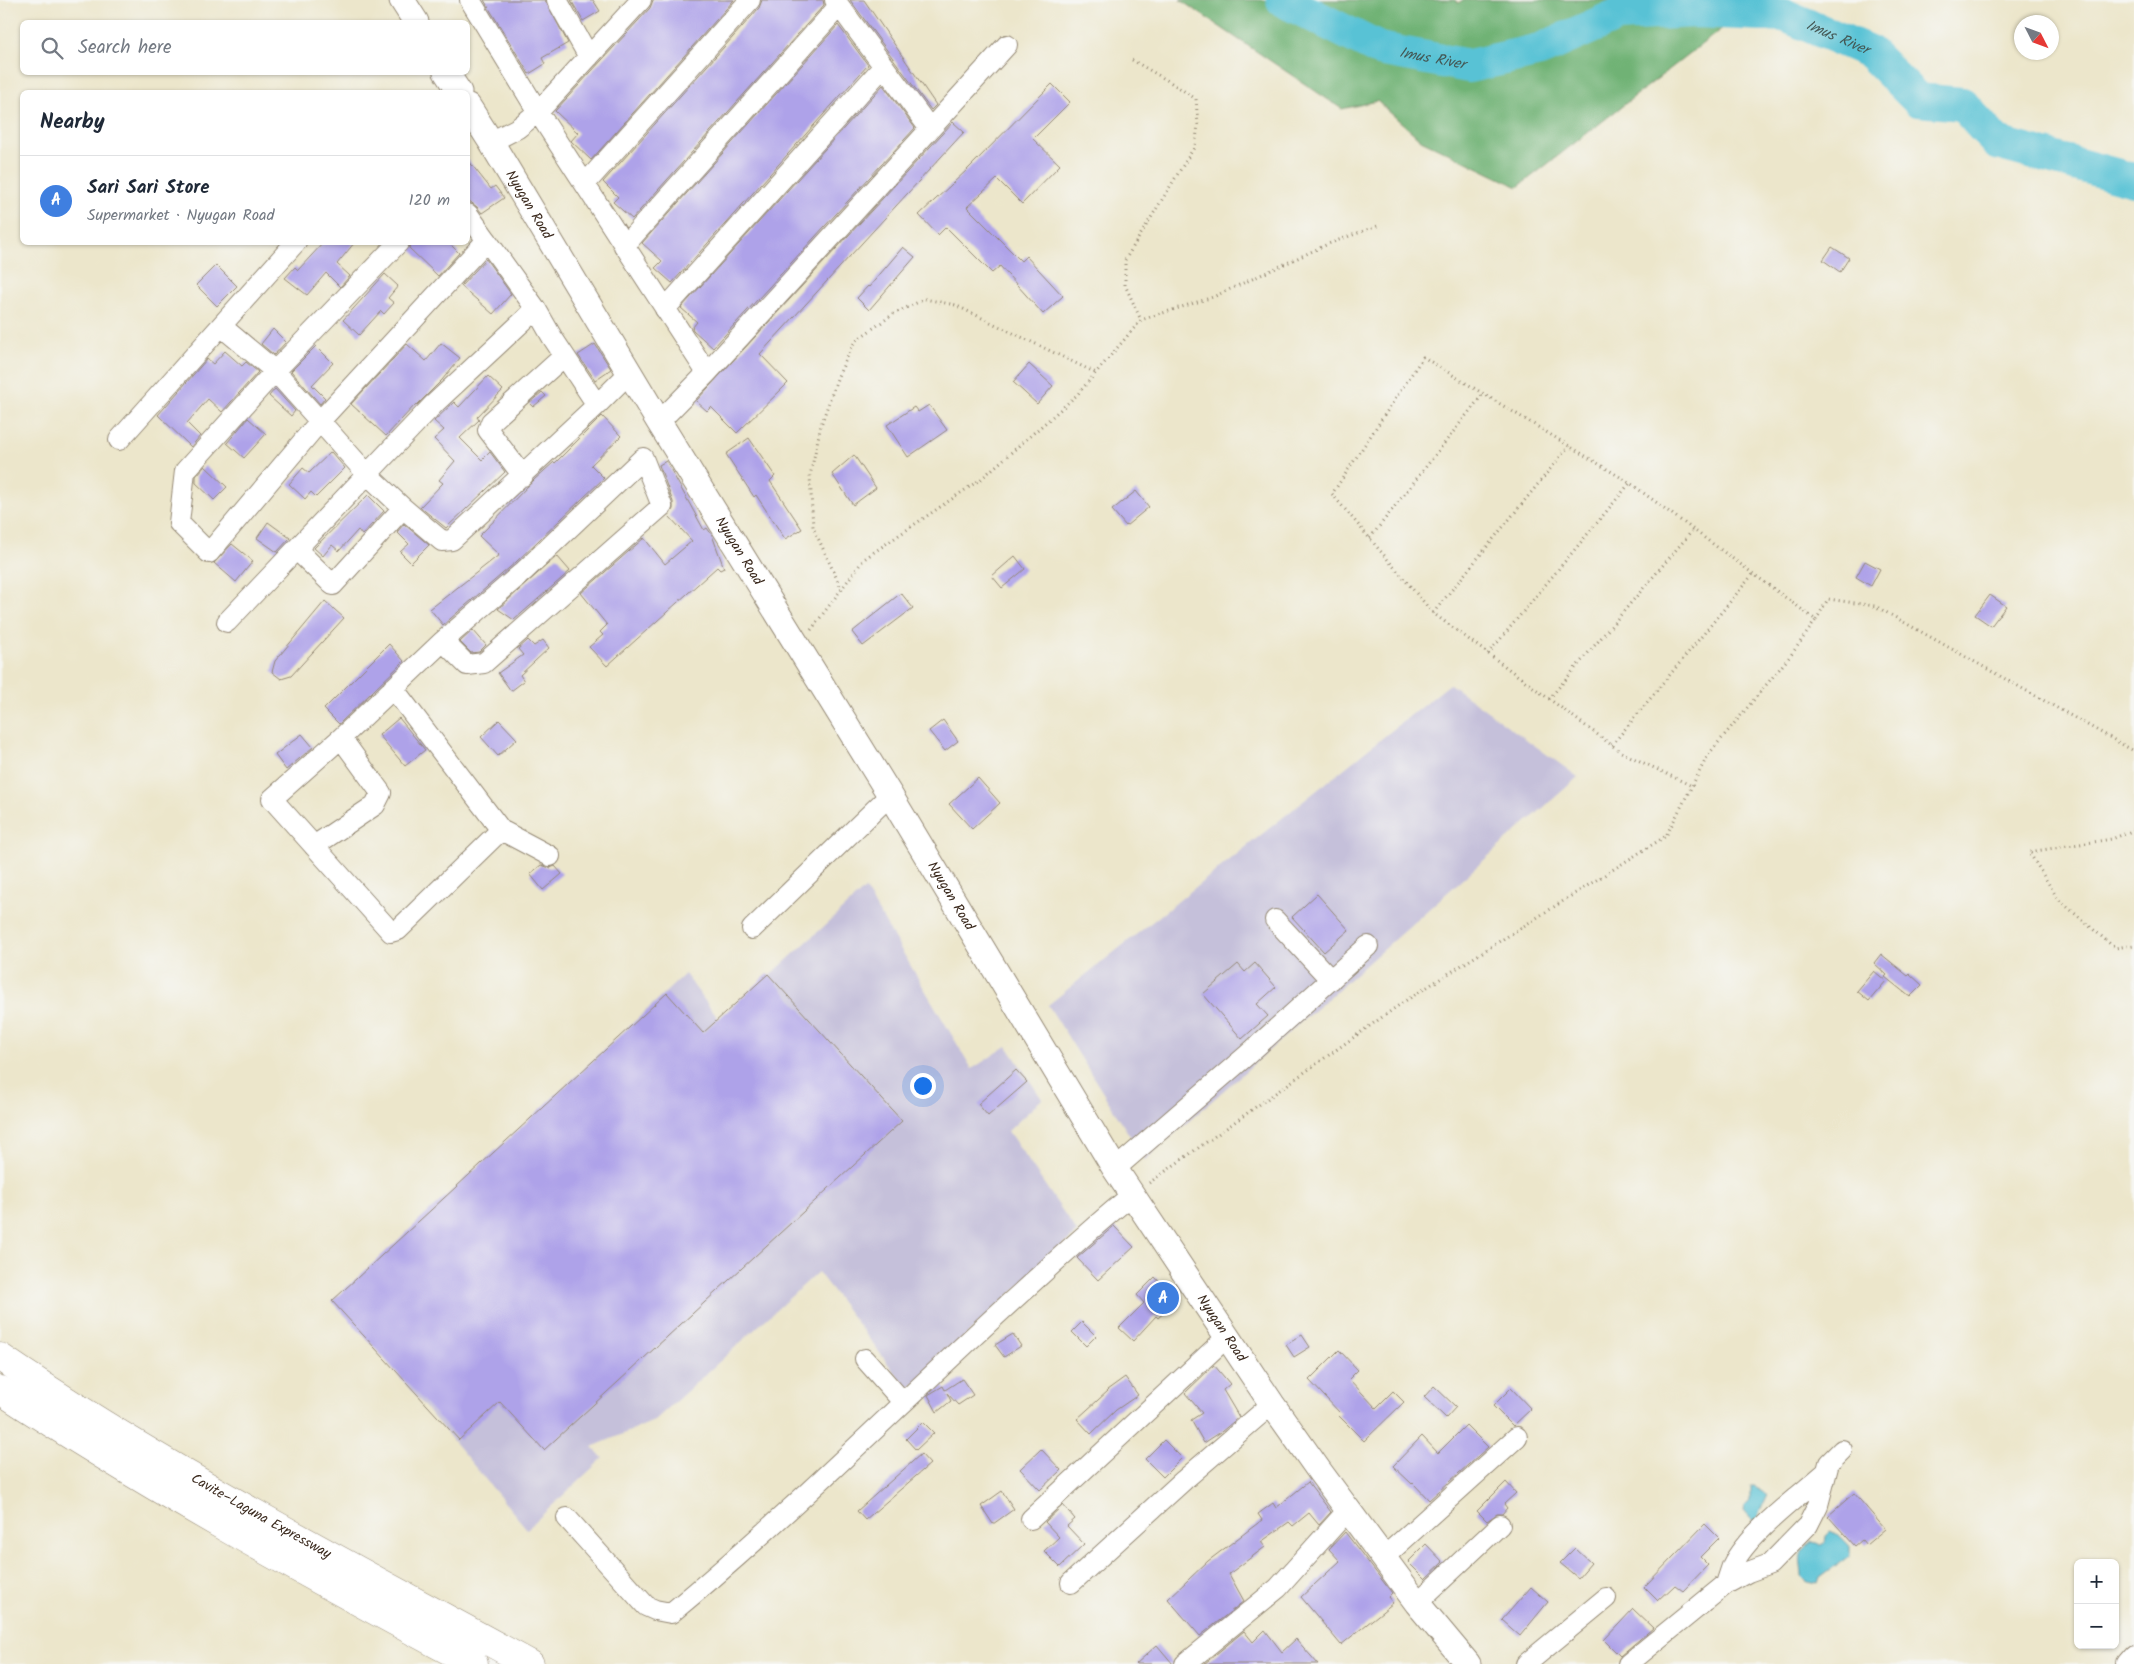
<!DOCTYPE html>
<meta charset="utf-8">
<style>
:root{--surface:#fff;--page:#f6f6f7;--text:#1f2937;--muted:#747a83;--line:#e0e1e3;--accent:#b5179e}
body{margin:0;font-family:Kalam,sans-serif;background:var(--page);color:var(--text)}
.controls{position:absolute;right:15px;bottom:15px;display:grid;overflow:hidden;border-radius:8px;box-shadow:0 1px 4px #0004}
.controls button{width:45px;height:45px;display:grid;place-items:center;padding:0;border:0;border-bottom:1px solid var(--line);background:var(--surface);color:var(--text);font:25px sans-serif}
.compass{position:absolute;left:2014px;top:15px;width:45px;height:45px;border-radius:50%;background:var(--surface);box-shadow:0 1px 4px #0004;rotate:132deg}
.you{position:absolute;left:922px;top:1085px;width:18px;height:18px;margin:-12px;border:4px solid #fff;border-radius:50%;background:#1a73e8;box-shadow:0 0 0 8px #1a73e833}
.badge{display:grid;place-items:center;width:32px;height:32px;border-radius:50%;background:var(--accent);color:#fff;font-size:16px;font-weight:700}
.pin{position:absolute;translate:-50% -50%;border:2px solid #fff;box-shadow:0 1px 5px #0006}
.list{margin:0;padding:0;list-style:none}
h2{display:flex;justify-content:space-between;align-items:center;height:65px;margin:0;padding:0 20px;font-size:21px}
h2 small{font-size:16px;font-weight:400;color:var(--muted)}
.list li{display:grid;grid-template-columns:32px 1fr auto;gap:15px;align-items:center;box-sizing:border-box;height:90px;padding:0 20px;border-top:1px solid var(--line)}
.list b{display:block;font-size:19px;white-space:nowrap}
.list p{margin:0;font-size:16px;white-space:nowrap;color:var(--muted)}
.list em{font-size:16px;font-style:normal;color:var(--muted)}
.icon{flex:none;width:28px;height:28px;fill:none;stroke:currentColor;stroke-width:2;stroke-linecap:round;stroke-linejoin:round}
.map{position:relative;flex:none;width:2134px;height:1664px;overflow:hidden}
.search{position:absolute;background:var(--surface);box-shadow:0 1px 4px #0004;left:20px;top:20px;width:450px;height:55px;display:flex;align-items:center;gap:12px;box-sizing:border-box;padding:0 18px;border-radius:8px;color:var(--muted);font-size:19px}
.panel{position:absolute;background:var(--surface);box-shadow:0 1px 4px #0004;left:20px;top:90px;width:450px;height:155px;border-radius:8px}
.map>svg:first-child{display:block}
</style>
<div class="map">
<svg width="2134" height="1664" viewBox="0 0 2134 1664">
<rect width="100%" height="100%" fill="#f6f6f2"/>
<filter id="ink" filterUnits="userSpaceOnUse"><feTurbulence type="fractalNoise" baseFrequency=".02" numOctaves="2"/><feDisplacementMap in="SourceGraphic" scale="10" xChannelSelector="R" yChannelSelector="G"/><feConvolveMatrix kernelMatrix="1 2 1 2 8 2 1 2 1" color-interpolation-filters="sRGB"/></filter>
<filter id="wash" filterUnits="userSpaceOnUse"><feTurbulence type="fractalNoise" baseFrequency=".0096" numOctaves="4" result="noise"/><feDisplacementMap in="SourceGraphic" scale="20" xChannelSelector="R" yChannelSelector="G"/><feGaussianBlur stdDeviation="1.12" result="paint"/><feColorMatrix in="noise" values="0 0 0 0 0 0 0 0 0 0 0 0 0 0 0 0 0 1.4 0 .05"/><feComposite in="paint" operator="in"/></filter>
<g filter="url(#wash)">
<rect width="100%" height="100%" fill="#ece6cb"/>
<path fill="#c5c0da" d="M1450,684L1578,777L1145,1160L1048,1005Z
M865,889L972,1069L1007,1046L1042,1099L1008,1131L1077,1232L908,1390L818,1272L654,1421L592,1447L603,1458L527,1529L336,1301L685,974L720,1021Z"/>
<path fill="#6fb275" stroke="#556e4a" d="M1180,0H1455L1458,3L1463,0H1751L1742,13L1518,187L1421,140L1377,101L1342,109Z"/>
<path fill="#59c2d5" stroke="#4a767a" d="M1750,1486H1753C1759,1489 1765,1491 1767,1497L1756,1521L1752,1520L1744,1511L1745,1506L1750,1501Z
M1831,1531L1838,1534L1849,1545V1556L1819,1578L1817,1584L1807,1582L1802,1577C1802,1561 1795,1554 1811,1543L1821,1545L1825,1543L1826,1536Z"/>
<g fill="none" stroke-linecap="round" stroke-linejoin="round">
<path stroke="#59c2d5" stroke-width="34" id="s1" d="M1283,0L1379,49L1469,66L1540,50L1618,15L1695,11L1784,15L1870,52L1918,100L1962,104L1997,143L2134,180"/>
</g>
<g id="blocks">
<path fill="#aea2e9" d="M484,0H545L568,43L542,58L545,64L529,74Z
M571,0H593L600,11L583,21Z
M653,0H734L591,160L571,141L578,133L555,111L650,8Z
M762,0H823L824,5L632,219L613,202L618,197L603,182L759,8Z
M850,0H864L936,105L931,110Z
M838,25L868,65L672,283L655,268L662,261L642,243Z
M1052,84L1070,102L1033,139L1060,165L1022,204L997,179L967,207L1021,261L1026,256L1063,296L1043,314L1000,266L992,273L946,227L938,235L919,215L968,169Z
M883,85L915,128L713,348L693,330L692,328L697,322L681,308Z
M953,122L964,132L760,354L788,383L737,433L711,407L707,411L696,401Z
M468,160L491,189L495,186L504,198L482,213L477,207L468,200Z
M324,242H355L337,264L350,276L340,287L326,273L307,295L285,278L295,267L298,270Z
M411,242H448L459,253L438,276L409,248Z
M903,247L915,257L869,310L857,298L868,286L869,287Z
M1832,247L1849,258L1840,272L1823,260Z
M486,259L511,294L493,314L461,286Z
M216,265L237,286L217,306L196,285Z
M385,274L398,286L388,298L394,303L384,314L381,311L359,335L343,320Z
M273,329L286,342L274,355L261,344Z
M441,343L460,358L442,380L417,405L416,404L386,436L351,404L407,344L426,361Z
M595,344L611,369L595,380L578,355Z
M316,346L333,363L312,385L325,398L320,404L291,371Z
M225,351L242,366L246,362L258,372L222,412L208,399L187,423L200,436L191,447L158,415L207,359L213,364Z
M1029,364L1053,386L1037,404L1013,382Z
M488,376L503,390L477,417L479,420L460,438L482,460L490,452L505,472L446,528L420,507L443,483L439,480L455,461L434,439L444,430L434,421L454,402L459,407Z
M275,389L295,411L291,416L269,396Z
M542,392L546,396L533,407L529,403Z
M929,405L947,430L908,457L887,425L914,407L918,412Z
M602,416L621,436L591,465L604,478L516,562L443,625L430,609L499,555L479,536L534,480L554,462L555,463Z
M248,418L266,434L244,458L227,443Z
M749,438L775,476L770,481L802,529L785,539L756,495L754,497L726,454Z
M331,452L345,468L316,497L311,492L305,499L289,484L303,468L309,473Z
M854,455L876,488L853,505L832,474Z
M666,461L704,530L707,528L712,535L724,568L720,570L717,567L607,666L589,647L603,635L600,632L607,625L581,593L644,538L665,564L692,541L669,516L673,509V502L659,465Z
M205,466L227,487L214,500L196,483V476Z
M1136,491L1149,507L1126,526L1112,510Z
M368,495L384,511L362,535L358,530L339,551L332,545L323,556L314,548Z
M268,522L290,538L277,552L257,538Z
M404,524L429,545L411,563L400,552L409,544L397,532Z
M232,544L253,561L236,582L214,563Z
M557,556L570,571L514,620L498,609Z
M1015,556L1025,569L1002,588L992,576Z
M1865,561L1880,569L1871,586L1856,577Z
M901,593L913,608L863,646L852,632Z
M1990,595L2006,606L1991,626L1975,615Z
M325,601L344,618L291,676L281,679L272,672L275,661Z
M473,630L486,645L479,652L471,653L460,642Z
M528,640L534,646L543,640L549,648L520,675L524,681L511,691L498,673L523,655L518,649Z
M389,644L404,661L339,724L324,709Z
M399,718L425,750L405,766L379,735Z
M499,720L517,739L498,756L481,737Z
M943,720L958,741L945,751L929,731Z
M302,734L313,747L286,770L275,755Z
M978,778L1000,803L972,829L949,804Z
M541,865L550,868L555,866L562,874L543,890L530,874Z
M1317,894L1349,930L1324,952L1292,917Z
M1881,954L1908,976L1910,974L1922,985L1910,997L1885,977L1887,975L1874,963Z
M1255,963L1276,987L1257,1004L1268,1016L1242,1039L1203,994L1238,964L1245,972Z
M1874,971L1886,981L1869,1001L1857,991Z
M768,974L902,1121L544,1450L500,1402L459,1440L332,1301L667,993L703,1033Z
M1016,1070L1027,1082L988,1116L978,1104Z
M1114,1226L1134,1247L1098,1280L1077,1258Z
M1155,1277L1177,1301L1158,1318L1156,1316L1133,1341L1119,1328L1144,1303L1137,1295Z
M1082,1322L1096,1336L1086,1346L1072,1332Z
M1013,1334L1021,1346L1004,1357L995,1345Z
M1302,1335L1310,1347L1294,1357L1286,1345Z
M1339,1350L1358,1370L1349,1379L1376,1408L1393,1391L1404,1402L1364,1441L1338,1415L1340,1413L1309,1380Z
M1214,1365L1230,1384L1223,1390L1239,1417L1221,1432L1204,1443L1191,1420L1202,1413L1185,1393Z
M1125,1377L1138,1395L1116,1410L1091,1434L1077,1419L1108,1391L1107,1390Z
M962,1379L973,1395L958,1405L947,1393L951,1401L937,1412L928,1395L943,1386L945,1390Z
M1434,1386L1456,1407L1446,1418L1424,1397Z
M1511,1388L1531,1409L1513,1426L1493,1406Z
M923,1422L934,1433L916,1450L906,1439Z
M1466,1425L1488,1447L1429,1500L1413,1483L1412,1484L1393,1466L1422,1436L1438,1453Z
M1164,1440L1182,1458L1163,1477L1145,1459Z
M1041,1449L1061,1470L1040,1490L1020,1469Z
M921,1454L930,1464L865,1520L857,1511Z
M1308,1482L1331,1512L1319,1525L1309,1513L1293,1526L1289,1522L1261,1542L1265,1547L1229,1574L1244,1601L1200,1636L1168,1599L1208,1561L1262,1520L1258,1514L1273,1503L1276,1508Z
M1506,1482L1516,1493L1504,1504L1507,1508L1502,1514H1497L1487,1521L1477,1511Z
M1002,1491L1014,1509L993,1524L981,1506Z
M1854,1493L1885,1529L1866,1545L1862,1540L1855,1546L1828,1516Z
M1063,1505L1075,1519L1067,1526L1084,1544L1060,1567L1044,1551L1059,1537L1045,1522Z
M1705,1524L1719,1538L1700,1557L1708,1565L1683,1591L1675,1585L1658,1601L1644,1587Z
M1345,1532L1392,1593L1388,1597L1393,1603L1341,1645L1301,1597L1340,1561L1329,1549Z
M1426,1544L1443,1562L1425,1579L1408,1562Z
M1575,1548L1591,1563L1578,1578L1560,1563Z
M1531,1587L1548,1602L1520,1636L1502,1620Z
M1633,1609L1653,1628L1620,1656L1604,1640Z
M1265,1630L1282,1652L1296,1639L1318,1664H1204L1244,1631L1253,1642Z
M1157,1645L1173,1664H1136Z"/>
</g>
</g>
<g filter="url(#ink)">
<use href="#blocks" fill-opacity="0" stroke="#948874" stroke-width="1"/>
<g fill="none" stroke-linecap="round" stroke-linejoin="round">
<defs>
<path id="minor" d="M470,0L538,112L707,373L659,422
M557,0L589,57
M835,0L930,129
M491,142L518,128L538,112L641,0
M585,184L750,0
M399,242L275,371L185,471L179,523L209,553L320,421L487,240
M624,246L839,6
M665,309L883,67
M221,326L275,371L367,474L403,508L442,541L452,540L597,405L552,337L536,309
M707,373L1007,45
M597,405L629,373
M119,440L296,242
M643,458L662,506L484,663L467,665L443,641L524,571Z
M523,476L488,430L491,422L564,356
M296,549L333,585L403,508
M227,622L434,404L536,309L468,214
M443,641L341,738L272,799L391,932L398,930L501,830
M393,688L501,830L550,856
M314,846L375,805L381,793L341,738
M1275,920L1331,980
M752,929L890,795
M1115,1169L1246,1056L1368,946
M865,1359L903,1402
M567,1518L646,1606L655,1610L671,1613C790,1515 899,1404 1013,1300C1053,1264 1091,1228 1132,1195
M1031,1519L1227,1337
M1383,1558L1517,1437
M1071,1583L1184,1480L1272,1404
M1726,1584C1728,1578 1730,1572 1732,1566C1748,1533 1798,1497 1825,1473
M1417,1603L1500,1525
M1185,1664L1278,1588L1348,1510
M1526,1664L1606,1598
M1628,1664L1726,1584L1748,1572L1770,1564L1808,1525L1818,1505L1829,1463L1842,1450
M2127,1664L2134,1656"/>
<g id="major">
<path d="M402,0L416,22"/>
<path d="M446,72L459,92"/>
<path id="s2" d="M468,106L491,142L659,422L890,795L1115,1169L1272,1404L1320,1472L1417,1603L1468,1664"/>
</g>
<g id="highway">
<path id="s3" d="M0,1357C169,1472 351,1566 530,1664"/>
<path d="M0,1390C152,1490 313,1578 474,1664"/>
</g>
</defs>
<use href="#minor" stroke="#948874" stroke-width="22"/>
<use href="#major" stroke="#948874" stroke-width="27"/>
<use href="#highway" stroke="#948874" stroke-width="29"/>
<path stroke="#948874" stroke-width="3" stroke-dasharray="1 4" stroke-linecap="butt" d="M1132,60L1170,82L1196,99L1198,125L1195,146L1125,260V285L1141,320
M1370,538L1483,394
M842,590L813,527L810,476L821,425L838,376L855,341L895,313L925,299L955,305L1096,373
M1433,613L1569,446
M1816,620L1828,599L1875,606L2134,751
M811,630L864,559L981,479L1077,395L1141,320L1213,297L1328,244L1380,225
M1488,654L1630,483
M1549,699L1693,530
M1612,745L1753,574
M2134,830L2112,839L2029,852L2058,899L2115,948L2134,945
M1149,1183L1402,1003L1666,836L1708,755L1791,655L1816,620L1630,483L1423,357L1332,494L1433,613L1621,752L1692,786"/>
<use href="#minor" stroke="#fff" stroke-width="20"/>
<use href="#major" stroke="#fff" stroke-width="25"/>
<use href="#highway" stroke="#fff" stroke-width="28"/>
</g>
</g>
<g text-anchor="middle" dominant-baseline="central" stroke-width="4" stroke-linejoin="round" paint-order="stroke">
<g font-size="14" fill="#3b2a1e" stroke="#f6f6f2">
<text stroke="none"><textPath href="#s2" startOffset="116">Nyugan Road</textPath></text>
<text stroke="none"><textPath href="#s2" startOffset="521">Nyugan Road</textPath></text>
<text stroke="none"><textPath href="#s2" startOffset="926">Nyugan Road</textPath></text>
<text stroke="none"><textPath href="#s2" startOffset="1436">Nyugan Road</textPath></text>
<text stroke="none"><textPath href="#s3" startOffset="306">Cavite–Laguna Expressway</textPath></text>
</g>
<g font-size="15" font-style="italic" fill="#445855" stroke="#f6f6f2">
<text stroke="none"><textPath href="#s1" startOffset="582">Imus River</textPath></text>
<text stroke="none"><textPath href="#s1" startOffset="162">Imus River</textPath></text>
</g>
</g>
</svg>
<div class="controls">
<button>+</button>
<button>−</button>
</div>
<svg class="compass" viewBox="-18 -18 36 36"><path d="M0-13l5 13h-10z" fill="#e53935"/><path d="M0 13l5-13h-10z" fill="#747a83"/></svg>
<div class="you"></div>
<div class="pin badge" style="left:1163px;top:1298px;background:#3f7fe0">A</div>
<div class="search"><svg class="icon" aria-label="search" viewBox="0 0 24 24"><circle cx="10" cy="10" r="6"/><path d="M15 15l6 6"/></svg>Search here</div>
<section class="panel">
<h2>Nearby<small></small></h2>
<ul class="list">
<li><span class="badge" style="background:#3f7fe0">A</span><div><b>Sari Sari Store</b><p>Supermarket · Nyugan Road</p></div><em>120 m</em></li>
</ul>
</section>
</div>
